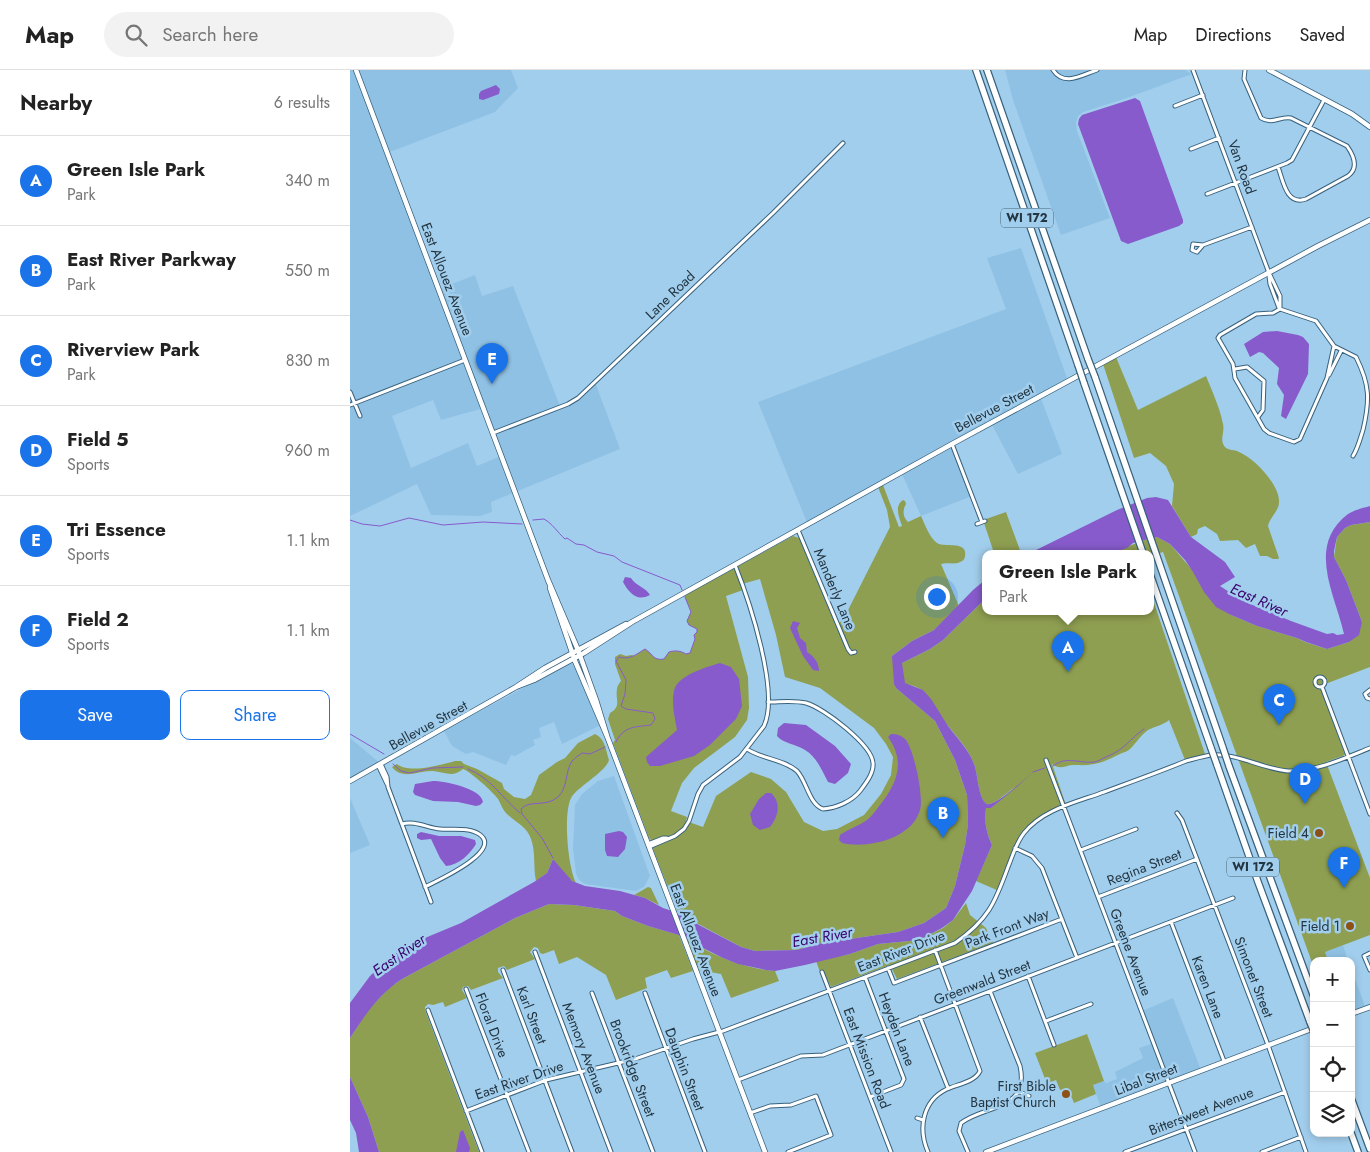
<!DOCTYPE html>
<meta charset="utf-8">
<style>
:root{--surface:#fff;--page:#f2f2f2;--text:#222;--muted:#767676;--line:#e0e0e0;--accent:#1a73e8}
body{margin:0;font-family:Jost,sans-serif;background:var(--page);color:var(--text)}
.controls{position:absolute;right:15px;bottom:15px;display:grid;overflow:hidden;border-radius:10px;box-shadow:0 2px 8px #0003}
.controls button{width:45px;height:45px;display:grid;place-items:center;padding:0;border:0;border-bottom:1px solid var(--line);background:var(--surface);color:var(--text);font:25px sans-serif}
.you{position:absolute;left:586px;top:526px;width:18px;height:18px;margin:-12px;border:4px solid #fff;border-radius:50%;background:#1a73e8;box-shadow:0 0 0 8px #1a73e833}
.badge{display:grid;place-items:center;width:32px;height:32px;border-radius:50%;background:var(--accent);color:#fff;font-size:16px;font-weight:700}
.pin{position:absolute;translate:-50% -41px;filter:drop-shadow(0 1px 2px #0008)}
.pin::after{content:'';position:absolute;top:26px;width:18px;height:15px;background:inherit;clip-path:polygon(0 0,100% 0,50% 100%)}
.popup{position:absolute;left:632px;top:480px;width:172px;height:65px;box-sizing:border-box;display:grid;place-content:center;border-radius:10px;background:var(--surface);filter:drop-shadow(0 1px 4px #0005);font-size:16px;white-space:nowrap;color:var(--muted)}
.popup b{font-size:19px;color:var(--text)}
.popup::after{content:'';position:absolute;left:50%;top:100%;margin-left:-10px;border:10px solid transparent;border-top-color:var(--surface)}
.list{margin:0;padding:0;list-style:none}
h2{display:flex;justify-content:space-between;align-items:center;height:65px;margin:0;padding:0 20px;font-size:21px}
h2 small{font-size:16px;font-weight:400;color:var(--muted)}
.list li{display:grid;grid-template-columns:32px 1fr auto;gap:15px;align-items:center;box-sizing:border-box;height:90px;padding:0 20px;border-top:1px solid var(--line)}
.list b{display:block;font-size:19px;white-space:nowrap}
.list p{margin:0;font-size:16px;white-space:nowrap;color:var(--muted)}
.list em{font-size:16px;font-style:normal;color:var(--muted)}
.actions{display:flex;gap:10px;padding:15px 20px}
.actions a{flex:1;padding:11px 0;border:1px solid var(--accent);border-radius:10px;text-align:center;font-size:18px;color:var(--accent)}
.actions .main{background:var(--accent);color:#fff}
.icon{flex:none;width:28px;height:28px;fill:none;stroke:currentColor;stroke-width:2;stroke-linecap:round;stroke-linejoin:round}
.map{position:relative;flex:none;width:1020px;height:1082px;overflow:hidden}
header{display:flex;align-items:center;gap:30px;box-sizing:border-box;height:70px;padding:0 25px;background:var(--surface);border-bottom:1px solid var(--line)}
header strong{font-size:24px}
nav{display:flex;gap:28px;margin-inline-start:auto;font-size:18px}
.search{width:350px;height:45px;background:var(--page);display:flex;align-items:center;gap:12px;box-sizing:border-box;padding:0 18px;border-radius:28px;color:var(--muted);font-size:19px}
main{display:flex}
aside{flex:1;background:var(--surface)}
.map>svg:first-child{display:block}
</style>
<header>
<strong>Map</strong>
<div class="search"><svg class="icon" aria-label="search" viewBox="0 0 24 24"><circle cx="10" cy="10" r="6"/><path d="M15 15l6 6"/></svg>Search here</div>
<nav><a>Map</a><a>Directions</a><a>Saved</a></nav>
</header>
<main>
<aside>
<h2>Nearby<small>6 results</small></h2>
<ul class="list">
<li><span class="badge">A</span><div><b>Green Isle Park</b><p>Park</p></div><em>340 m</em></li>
<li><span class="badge">B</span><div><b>East River Parkway</b><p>Park</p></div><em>550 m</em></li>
<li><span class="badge">C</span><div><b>Riverview Park</b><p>Park</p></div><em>830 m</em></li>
<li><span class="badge">D</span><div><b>Field 5</b><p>Sports</p></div><em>960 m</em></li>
<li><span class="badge">E</span><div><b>Tri Essence</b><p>Sports</p></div><em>1.1 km</em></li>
<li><span class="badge">F</span><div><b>Field 2</b><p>Sports</p></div><em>1.1 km</em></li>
</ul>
<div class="actions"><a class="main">Save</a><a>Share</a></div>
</aside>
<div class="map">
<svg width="1020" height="1082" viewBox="0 0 1020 1082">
<rect width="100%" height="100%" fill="#a2ceed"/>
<path fill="#8fc1e4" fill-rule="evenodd" d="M0,0H161L168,18L145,42L37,83L89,219L125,205L132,226L163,216L210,336L228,328L245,312L270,379L141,432L142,442L130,446L81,445L67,414L0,446ZM83,330L91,350L134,338L151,386L127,396L118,373L61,398L42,346Z
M655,0H835L842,4L774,29L733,42L728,46L726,53L727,61L760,148L711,165L663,30Z
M671,178L718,311L690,326L712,384L668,404L641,353L602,374L622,426L571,446L551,402L458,455L408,332L656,239L637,188Z
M217,594H222L226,596L249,656L212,674L204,652L189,658L191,667L183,670L185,675L165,686L161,685L156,695L123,682L116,684L102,676L94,661Z
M0,668L31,694L0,711Z
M264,706L300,806L294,817L286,821L235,814L229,810L226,804L223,778L225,735L232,724L248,711Z
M0,728L20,775L0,783Z
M993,875L998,891H978L975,882Z
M1001,898L1015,936L1001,941Z
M823,928L851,1000L751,1038L743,1015L754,1011L756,1013L767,1009L765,1002L793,988L789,978L804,973L792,941Z"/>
<path fill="#8f9f51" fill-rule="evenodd" d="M766,287L788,340L856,306C862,321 870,338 873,354C875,362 869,370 875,377C879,381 884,379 889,382C904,388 930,415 929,432C929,441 920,447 918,456L929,488L928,489H923L917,486H910L905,474L896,478L888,470L870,471L867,464L855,456L848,459L847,464L841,467L822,436L824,414L816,396L800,383L784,388L753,294Z
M533,415L549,457L552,456C549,447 544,436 553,430L555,431L556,434C552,441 553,447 558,452L571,446C575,455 580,468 587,473C594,478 618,470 615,486C615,489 613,491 610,492C605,495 597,492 591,494L609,536L584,560L562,571L542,586L552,593L580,579L593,570L635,529L636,541H800L801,524L855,684L835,690L819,650C814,655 805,656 798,660C791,665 787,672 780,679C777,682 774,682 770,684C753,692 746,696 726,695C716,694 711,701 702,694L716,735L682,755L668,772L649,821L626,811L642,775C636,762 634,751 636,737L641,738L665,717C659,721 643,736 637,734C628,731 628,703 624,694C618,677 602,662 591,647C586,639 580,628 573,621C566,615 553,613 544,613L546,618L585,651L605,690L617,725L618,754L615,775L605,816L596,838L574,853L548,862L472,873L447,880L405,881L391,877L328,843L303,779L305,770H301L299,768L263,673L265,670L258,649L260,643C272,636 265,630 267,619C267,616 269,614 271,611L265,594V587L270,584L276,586L282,585L284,586L295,579C303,584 303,591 314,589L319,582C325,580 331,581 336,584L340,583L345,569L344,565L347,562V559L339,555L337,551L341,541L334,525L443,466L449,468L486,556L494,548L540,457L537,440L528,417ZM410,509L426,565L435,607L470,618L524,658L536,674L543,687L541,705L531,724L514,745L487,759L473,761L454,752L436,722L421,709L401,702L366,726L353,757L336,751L337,747L321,741L332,713L344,698L385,667L397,650L399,638L398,607L376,526L393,520L392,514Z
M656,442L671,483H644L634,453L636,452V449Z
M1020,452V597L970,616L995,685L976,692L1020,808V865L975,882L978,891H964V898L813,482L801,486L800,483H763C778,477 790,470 807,467L820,474L881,545L907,556L947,568L955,572L977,579L999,572L1012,552L996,510L984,487L987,467L995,458L1001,455Z
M245,664C255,668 256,681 259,690C256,702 227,717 221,728C213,745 218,797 226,813C216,809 210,798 203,789L197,803L186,811C183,797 186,783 181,769C177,757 167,753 158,745C153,741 151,734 148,729C143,722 121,702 113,699C103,708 95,702 83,701C69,700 53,711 42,697L47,694C59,704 90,695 105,691H111L114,694L127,699L152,713L154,719L164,727L175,729L181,725L189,705L207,692L215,688L228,673Z
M298,817L301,818L309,835L295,828L284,825Z
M616,833L620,845L636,858L643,873L547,909L540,895L481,917L473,901L470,902L466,891L500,884L528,874L569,870L593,858L603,850Z
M199,834L224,835L265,841L272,846L298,856L329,865L343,901L321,908L317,900L295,908L297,918L266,930L256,905L227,887L209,894L204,880L193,884L190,883L188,878L184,877L180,882L185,889L157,900L154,896L148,898V902L153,908L121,920L118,916L113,917L112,920L117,928L95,937L93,932L83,935L78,934L75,937V940L129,1082H29L18,1047L0,1007V968L18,940L39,918L52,909L165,848Z
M336,867C343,870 349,876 356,880C377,891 401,899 425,901L429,911L381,928L371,904L348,900Z
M737,964L754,1011L743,1015L746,1024L724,1033L718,1018L710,1020L706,1010L697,1014L685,983Z"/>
<path fill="#875bcb" d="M146,15L150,19L149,24L133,30L129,29V24L131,21Z
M785,28L790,31L833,150V153L829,156L778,174L771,171L728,54L729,49L732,45Z
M927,261L948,265L953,267L959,274L958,304L936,349L931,346L934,325L927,314L929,298L913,283L909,282L900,287L894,274L913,262Z
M806,427L818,430L841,467L875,492L885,507L870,516L893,531L941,551L977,564L983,563L987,565L994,564C985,524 956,476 998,444C1004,440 1013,438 1020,436V452L1001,455L995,458L987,467L984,481V487L996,510L1012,552L1009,565L999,572L977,579L956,572L947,568L907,556L881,545L866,537L854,522L843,502L835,490L820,474L807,467L783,473L777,478L763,483H680L767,440L797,428Z
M275,507L281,508C286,516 295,517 300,525C287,532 279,523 273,512Z
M635,510V529L593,570L580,579L552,593L555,613L573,620L581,629C587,638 592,647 598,656C607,668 619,680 624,694C628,703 628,730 637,734C645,737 676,708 683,702L668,716L641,738H636C634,751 636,762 642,775L622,821L603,850L592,858L569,870L528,874L500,884L455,895L425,901L416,900L388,894L373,888L345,874L339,868L298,856L272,846L265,841L224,835L199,834L165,848L52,909C29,924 15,945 0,968V933L20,906L34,892L58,875L111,853L184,812L197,803L203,789L222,811L235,816L270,821L295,828L313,838L334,845L349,855L391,877L405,881L447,880L472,873L548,862L574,853L596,838L605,816L615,775L618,754L617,725L605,690L585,651L546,618L544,614L542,586L562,571L584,560L623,520Z
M443,551L450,553L447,558L450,568L456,573L457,582C464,586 469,593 469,601L463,600L453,586L440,558Z
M370,593L381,597L389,609L392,636L386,649L360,675L344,686L310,696H300L297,692L296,687L327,660C325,648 321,634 324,621C327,605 357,597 370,593Z
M434,653L456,655L485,676L501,694L498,703L485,714L478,712C472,701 467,687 455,680C446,674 434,674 427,666L428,658Z
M541,664C546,664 551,665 555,669C564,678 574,728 570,740C562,769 517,779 492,773L489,770L490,765C498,759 509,756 517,750C522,746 526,740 530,735C547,713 556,692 538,667Z
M83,711C94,711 131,718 133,732L130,735L126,736L108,732L83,731L65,725L63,722L65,714Z
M416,723H421C432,733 428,747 420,757L410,760L403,755L400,744L409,729Z
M269,761L273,762L277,767L275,779L268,787L257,786L255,780V764Z
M71,762L89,766H111L125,770L126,774C120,784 109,795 96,796L90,788L81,769L71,770L67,768V764Z
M0,1007L18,1047L29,1082H9L6,1063L0,1050Z
M113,1060L120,1078L119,1082H106L110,1062Z"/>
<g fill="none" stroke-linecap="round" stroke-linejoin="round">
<path stroke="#875bcb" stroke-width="1" d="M0,450L12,454L30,456L59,448L93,455L133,452L172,454
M183,450L194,449C203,454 207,462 215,469L217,468L226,474L234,475L247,482L264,486L272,492L330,515L332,520
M0,664L34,684
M266,672C273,656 286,657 301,655L305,649L303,643L276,639L271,636L275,624L276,610L266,591L269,587C280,590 285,585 295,579C303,584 303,591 314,589L319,582C325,580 331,581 336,584L340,583L345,569L344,565L347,562V559L339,555L337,551L341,542L335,527
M43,694L51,701L60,703L82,698L113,697
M703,696C717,685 729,694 745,692C749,691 753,688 756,687C776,679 778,670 794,659
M118,699C140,707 153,729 170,743
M683,702L695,698
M203,788L192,768L172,744L171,739C180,729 195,738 208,727C218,718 215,701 222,691C225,688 229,685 232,683L240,684L255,677"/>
<defs>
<path id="street" d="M703,0C714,17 732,5 747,0
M843,0L919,203L930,226V239
M895,0L894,9L911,48C922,55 930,46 941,48L997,76C1004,86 1009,98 998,106L956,129C936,136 933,110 928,97
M825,36L853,25
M841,79L869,68
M857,124L937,93L942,90L974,30
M853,175L843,174L842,180L847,182L853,175L902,157
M919,206L920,214L929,238
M984,276L977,308L950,369L944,372L919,363L914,359L885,308L883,294L868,268L870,265L906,244L923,243L930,239L966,251L984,276L1006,287C1020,315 1020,330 1013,360C1010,369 1008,378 1003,386
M885,299L897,297L914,311L913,340L908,347
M979,305L991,281
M0,322L10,346
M0,335L115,290
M143,363L218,334L228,328L423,143L493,73
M602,374L632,452
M627,454L635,451
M448,460L498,579L501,583L505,582
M965 612a5 5 0 1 1 10 0a5 5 0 1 1-10 0Z
M972,617L1020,744
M1020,620L1015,624L1017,628L1020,629
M397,679C412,689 433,689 447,701C457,712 459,734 473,739C487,738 502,731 510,721C516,713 524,703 523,693C522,675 474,638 456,633C444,630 430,632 418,632
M696,690L845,1082
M31,694L37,707L38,717L81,832
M28,695L37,714
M827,743L832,750L918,975L956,1082
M52,754C64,750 78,758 90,759C102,760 119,757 129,764C155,781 84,812 75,817
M298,774L313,768H317
M299,777L325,766L334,759L339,751L348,724L353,715L390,687L414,656C430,622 399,530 385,495
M665,778L682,786L692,798L727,888
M731,780L786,759
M748,827L847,789
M821,852L874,991
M185,882L261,1082
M1020,883L1014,886L1020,900
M538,898L544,913L712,849
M153,900L222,1082
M472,902L541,1082
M678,906L704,975
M515,907L554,1009L551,1015L520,1027
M116,919L179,1082
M242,923L303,1082
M295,923L355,1082
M78,940L132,1082
M570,947L598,1018
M696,951L741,934
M388,1010L451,986L473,985L883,828
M667,1021L679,1026
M116,1041L196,1010L285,989L343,969L373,961L605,873C638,850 645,833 658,797C663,785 666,773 674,763C693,739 727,732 754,722C781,712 809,702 836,691C844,689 853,686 862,685C888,683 912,699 938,701C965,702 995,688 1020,678
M400,1043L420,1036L441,1035L466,1026L481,1065L438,1082
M567,1048L573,1050
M578,1082C568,1059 572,1031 597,1019C608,1014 625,1012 630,1001L585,880
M618,1082L609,1061L611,1053C634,1035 680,1041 670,996L640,921
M775,1082L935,1022
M912,1082L951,1067"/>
<path id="secondary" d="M6,0L198,510L228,580L246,630L257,666
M919,0L1002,44L1020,57
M200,518L225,591L257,666L415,1082
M166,617L184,610L234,583L282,552L602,374L968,176L1020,150
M0,711L166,617L195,598L276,554
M1001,944L1020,937
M636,1082L964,958"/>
<path id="highway" d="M626,0L728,295
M637,0L738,289
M745,307L873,678
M734,313L793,483
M800,504L861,678
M867,695L908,812L960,952
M879,696L964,927
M1001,1028L1020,1079
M1001,1063L1008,1082"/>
</defs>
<use href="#street" stroke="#38617c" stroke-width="5"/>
<use href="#secondary" stroke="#38617c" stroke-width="6"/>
<use href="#highway" stroke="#38617c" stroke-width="8"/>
<use href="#street" stroke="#fff" stroke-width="3"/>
<use href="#secondary" stroke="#fff" stroke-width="4.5"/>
<use href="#highway" stroke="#fff" stroke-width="5.5"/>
<defs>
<path id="highway-bridge" d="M738,289L745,307
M728,295L734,313
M861,678L867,695
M873,678L879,696
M960,952L964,962"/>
</defs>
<use href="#highway-bridge" stroke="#38617c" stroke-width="8" stroke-linecap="butt"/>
<use href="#highway-bridge" stroke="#fff" stroke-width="5.5"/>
</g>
<g fill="#8e5014" stroke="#a2ceed" stroke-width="2">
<circle cx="969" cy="763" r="5"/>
<circle cx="1000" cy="856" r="5"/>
<circle cx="716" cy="1024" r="5"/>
</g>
<g text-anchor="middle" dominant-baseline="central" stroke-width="5" stroke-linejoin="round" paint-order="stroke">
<g fill="#a2ceed" stroke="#496375" stroke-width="1">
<rect x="651" y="138.5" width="52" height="19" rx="4"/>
<rect x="877" y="787.5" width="52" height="19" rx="4"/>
</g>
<g font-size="12" font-weight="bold" fill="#233541">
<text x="677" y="148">WI 172</text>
<text x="903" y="797">WI 172</text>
</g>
<g font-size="14" fill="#233541" stroke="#a2ceed">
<text transform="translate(892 97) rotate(70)">Van Road</text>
<text transform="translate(97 209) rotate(69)">East Allouez Avenue</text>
<text transform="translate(320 225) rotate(-44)">Lane Road</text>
<text transform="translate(644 338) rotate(-28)">Bellevue Street</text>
<text transform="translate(485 519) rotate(67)">Manderly Lane</text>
<text transform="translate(78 655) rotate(-29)">Bellevue Street</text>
<text transform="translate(794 797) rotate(-21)">Regina Street</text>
<text transform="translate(657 858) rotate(-21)">Park Front Way</text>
<text transform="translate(346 870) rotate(69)">East Allouez Avenue</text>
<text transform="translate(551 881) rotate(-21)">East River Drive</text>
<text transform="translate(781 882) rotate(69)">Greene Avenue</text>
<text transform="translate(904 907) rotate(69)">Simonet Street</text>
<text transform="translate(632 912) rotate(-21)">Greenwald Street</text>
<text transform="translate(858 917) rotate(69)">Karen Lane</text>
<text transform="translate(182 945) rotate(69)">Karl Street</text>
<text transform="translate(142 955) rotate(69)">Floral Drive</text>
<text transform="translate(547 959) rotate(69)">Heyden Lane</text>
<text transform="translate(234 978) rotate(69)">Memory Avenue</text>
<text transform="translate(517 988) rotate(69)">East Mission Road</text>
<text transform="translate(283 998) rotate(69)">Brookridge Street</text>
<text transform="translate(335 999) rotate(69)">Dauphin Street</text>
<text transform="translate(796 1009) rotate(-21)">Libal Street</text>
<text transform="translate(169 1010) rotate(-19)">East River Drive</text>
<text transform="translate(851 1041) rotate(-21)">Bittersweet Avenue</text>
</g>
<g font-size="14" fill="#233541" stroke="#a2ceed" text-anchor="end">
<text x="959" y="763">Field 4</text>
<text x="990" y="856">Field 1</text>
<text x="706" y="1016">First Bible<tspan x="706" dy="16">Baptist Church</tspan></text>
</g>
<g font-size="15" font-style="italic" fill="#39006c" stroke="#a2ceed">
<text transform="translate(909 530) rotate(24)">East River</text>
<text transform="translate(472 867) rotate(-10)">East River</text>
<text transform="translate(49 885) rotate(-35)">East River</text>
</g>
</g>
</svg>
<div class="controls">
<button>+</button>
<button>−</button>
<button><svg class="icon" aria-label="locate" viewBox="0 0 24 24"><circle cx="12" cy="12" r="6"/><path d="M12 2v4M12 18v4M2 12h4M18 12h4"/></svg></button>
<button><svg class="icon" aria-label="layers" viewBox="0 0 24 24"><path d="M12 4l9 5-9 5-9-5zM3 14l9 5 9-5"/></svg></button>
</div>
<div class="you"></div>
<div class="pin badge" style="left:718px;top:602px">A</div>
<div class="popup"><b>Green Isle Park</b>Park</div>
<div class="pin badge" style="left:593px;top:768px">B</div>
<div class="pin badge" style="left:929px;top:655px">C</div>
<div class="pin badge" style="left:955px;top:734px">D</div>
<div class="pin badge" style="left:142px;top:314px">E</div>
<div class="pin badge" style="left:994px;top:818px">F</div>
</div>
</main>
